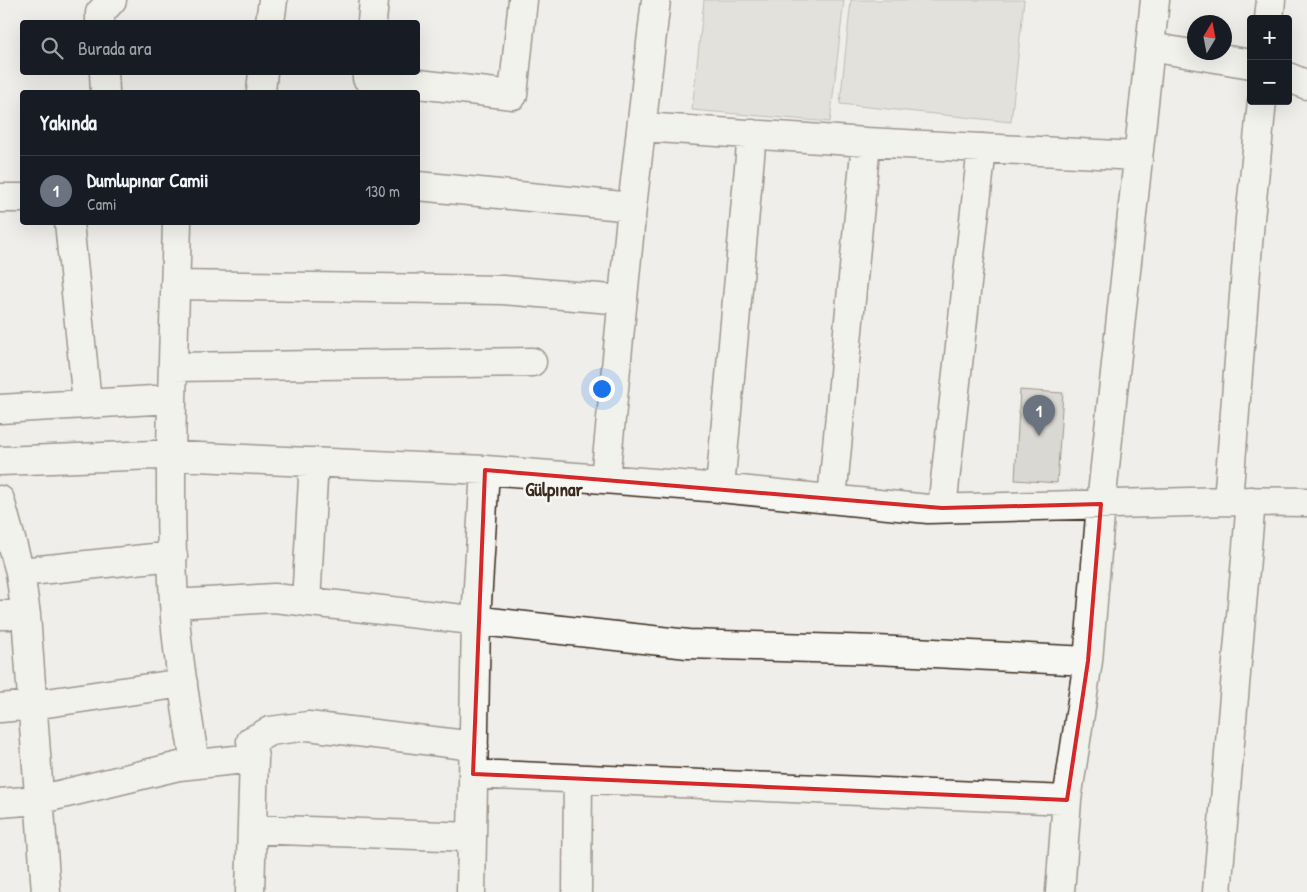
<!DOCTYPE html>
<html lang="tr">
<meta charset="utf-8">
<style>
:root{--surface:#171b24;--page:#242831;--text:#f1f3f6;--muted:#9ea1a6;--line:#363941;--accent:#b45309}
body{margin:0;font-family:"Patrick Hand",sans-serif;background:var(--page);color:var(--text)}
.controls{position:absolute;right:15px;top:15px;display:grid;overflow:hidden;border-radius:5px;box-shadow:0 5px 20px #0002}
.controls button{width:45px;height:45px;display:grid;place-items:center;padding:0;border:0;border-bottom:1px solid var(--line);background:var(--surface);color:var(--text);font:25px sans-serif}
.compass{position:absolute;left:1187px;top:15px;width:45px;height:45px;border-radius:50%;background:var(--surface);box-shadow:0 5px 20px #0002;rotate:10deg}
.you{position:absolute;left:601px;top:388px;width:18px;height:18px;margin:-12px;border:4px solid #fff;border-radius:50%;background:#1a73e8;box-shadow:0 0 0 8px #1a73e833}
.badge{display:grid;place-items:center;width:32px;height:32px;border-radius:50%;background:var(--accent);color:#fff;font-size:16px;font-weight:700}
.pin{position:absolute;translate:-50% -41px;filter:drop-shadow(0 1px 2px #0008)}
.pin::after{content:'';position:absolute;top:26px;width:18px;height:15px;background:inherit;clip-path:polygon(0 0,100% 0,50% 100%)}
.list{margin:0;padding:0;list-style:none}
h2{display:flex;justify-content:space-between;align-items:center;height:65px;margin:0;padding:0 20px;font-size:21px}
h2 small{font-size:16px;font-weight:400;color:var(--muted)}
.list li{display:grid;grid-template-columns:32px 1fr auto;gap:15px;align-items:center;box-sizing:border-box;height:70px;padding:0 20px;border-top:1px solid var(--line)}
.list b{display:block;font-size:19px;white-space:nowrap}
.list p{margin:0;font-size:16px;white-space:nowrap;color:var(--muted)}
.list em{font-size:16px;font-style:normal;color:var(--muted)}
.icon{flex:none;width:28px;height:28px;fill:none;stroke:currentColor;stroke-width:2;stroke-linecap:round;stroke-linejoin:round}
.map{position:relative;flex:none;width:1307px;height:892px;overflow:hidden}
.search{position:absolute;background:var(--surface);box-shadow:0 5px 20px #0002;left:20px;top:20px;width:400px;height:55px;display:flex;align-items:center;gap:12px;box-sizing:border-box;padding:0 18px;border-radius:5px;color:var(--muted);font-size:19px}
.panel{position:absolute;background:var(--surface);box-shadow:0 5px 20px #0002;left:20px;top:90px;width:400px;height:135px;border-radius:5px}
.map>svg:first-child{display:block}
</style>
<div class="map">
<svg width="1307" height="892" viewBox="0 0 1307 892">
<rect width="100%" height="100%" fill="#efeeea"/>
<filter id="ink" filterUnits="userSpaceOnUse"><feTurbulence type="fractalNoise" baseFrequency=".02" numOctaves="2"/><feDisplacementMap in="SourceGraphic" scale="10" xChannelSelector="R" yChannelSelector="G"/><feConvolveMatrix kernelMatrix="1 2 1 2 8 2 1 2 1" color-interpolation-filters="sRGB"/></filter>
<g filter="url(#ink)">
<path fill="#d4d1cc" stroke="#887e75" d="M704,0H844L830,122L692,110Z
M851,0H1024L1011,122L840,104Z"/>
<path fill="#c2bdb7" stroke="#3b2a1e" d="M1020,390L1063,393L1057,483L1015,480Z"/>
<g fill="none" stroke-linecap="round" stroke-linejoin="round">
<defs>
<path id="minor" d="M1269,19L1271,0
M100,22V13L112,0
M270,22L273,0
M372,22L374,0
M1150,47L1251,64
M104,72L105,92
M367,72V78L513,95L523,0
M1288,77L1307,85
M261,92L263,72
M642,127L866,142L1137,156
M418,186L632,207
M0,198H22
M69,222L87,403
M177,222C174,349 167,476 174,602C177,657 187,711 195,764
M175,285L503,290L623,300
M173,367L532,362
M0,409L171,399
M0,461L155,455L485,470L720,488L928,509L1228,501L1307,502
M605,479L632,207L656,0
M720,488L752,134
M832,499L866,142
M0,500L20,572L26,615L46,892
M1228,501L1250,219L1262,101
M942,508L982,148
M20,572L173,556
M306,602L314,462
M174,604L274,598L688,644L877,650L1088,661
M0,615H26
M0,708L33,705L183,683
M473,774L1067,800
M0,803L38,800L179,766L254,758
M252,829L472,837
M250,892L254,758L251,741L270,731L308,726L474,746
M471,892L476,620L485,470
M577,892L578,779
M1060,892L1067,800L1088,661L1101,504L1155,0
M1217,892L1251,501"/>
</defs>
<use href="#minor" stroke="#3b2a1e" stroke-width="31"/>
<use href="#minor" stroke="#f6f6f2" stroke-width="28"/>
</g>
</g>
<path d="M0 0H1307V892H0ZM485,470L942,508L1101,504L1088,661L1067,800L473,774Z" fill="#efeeea" fill-opacity=".55" fill-rule="evenodd"/>
<path fill="none" stroke="#d62828" stroke-width="4" stroke-linejoin="round" d="M485,470L942,508L1101,504L1088,661L1067,800L473,774Z"/>
<g text-anchor="middle" dominant-baseline="central" stroke-width="5" stroke-linejoin="round" paint-order="stroke">
<g font-size="19" font-weight="bold" fill="#3b2a1e" stroke="#f6f6f2">
<text x="554" y="489">Gülpınar</text>
</g>
</g>
</svg>
<div class="controls">
<button>+</button>
<button>−</button>
</div>
<svg class="compass" viewBox="-18 -18 36 36"><path d="M0-13l5 13h-10z" fill="#e53935"/><path d="M0 13l5-13h-10z" fill="#9ea1a6"/></svg>
<div class="you"></div>
<div class="pin badge" style="left:1039px;top:436px;background:#6b7280">1</div>
<div class="search"><svg class="icon" aria-label="search" viewBox="0 0 24 24"><circle cx="10" cy="10" r="6"/><path d="M15 15l6 6"/></svg>Burada ara</div>
<section class="panel">
<h2>Yakında<small></small></h2>
<ul class="list">
<li><span class="badge" style="background:#6b7280">1</span><div><b>Dumlupınar Camii</b><p>Cami</p></div><em>130 m</em></li>
</ul>
</section>
</div>
